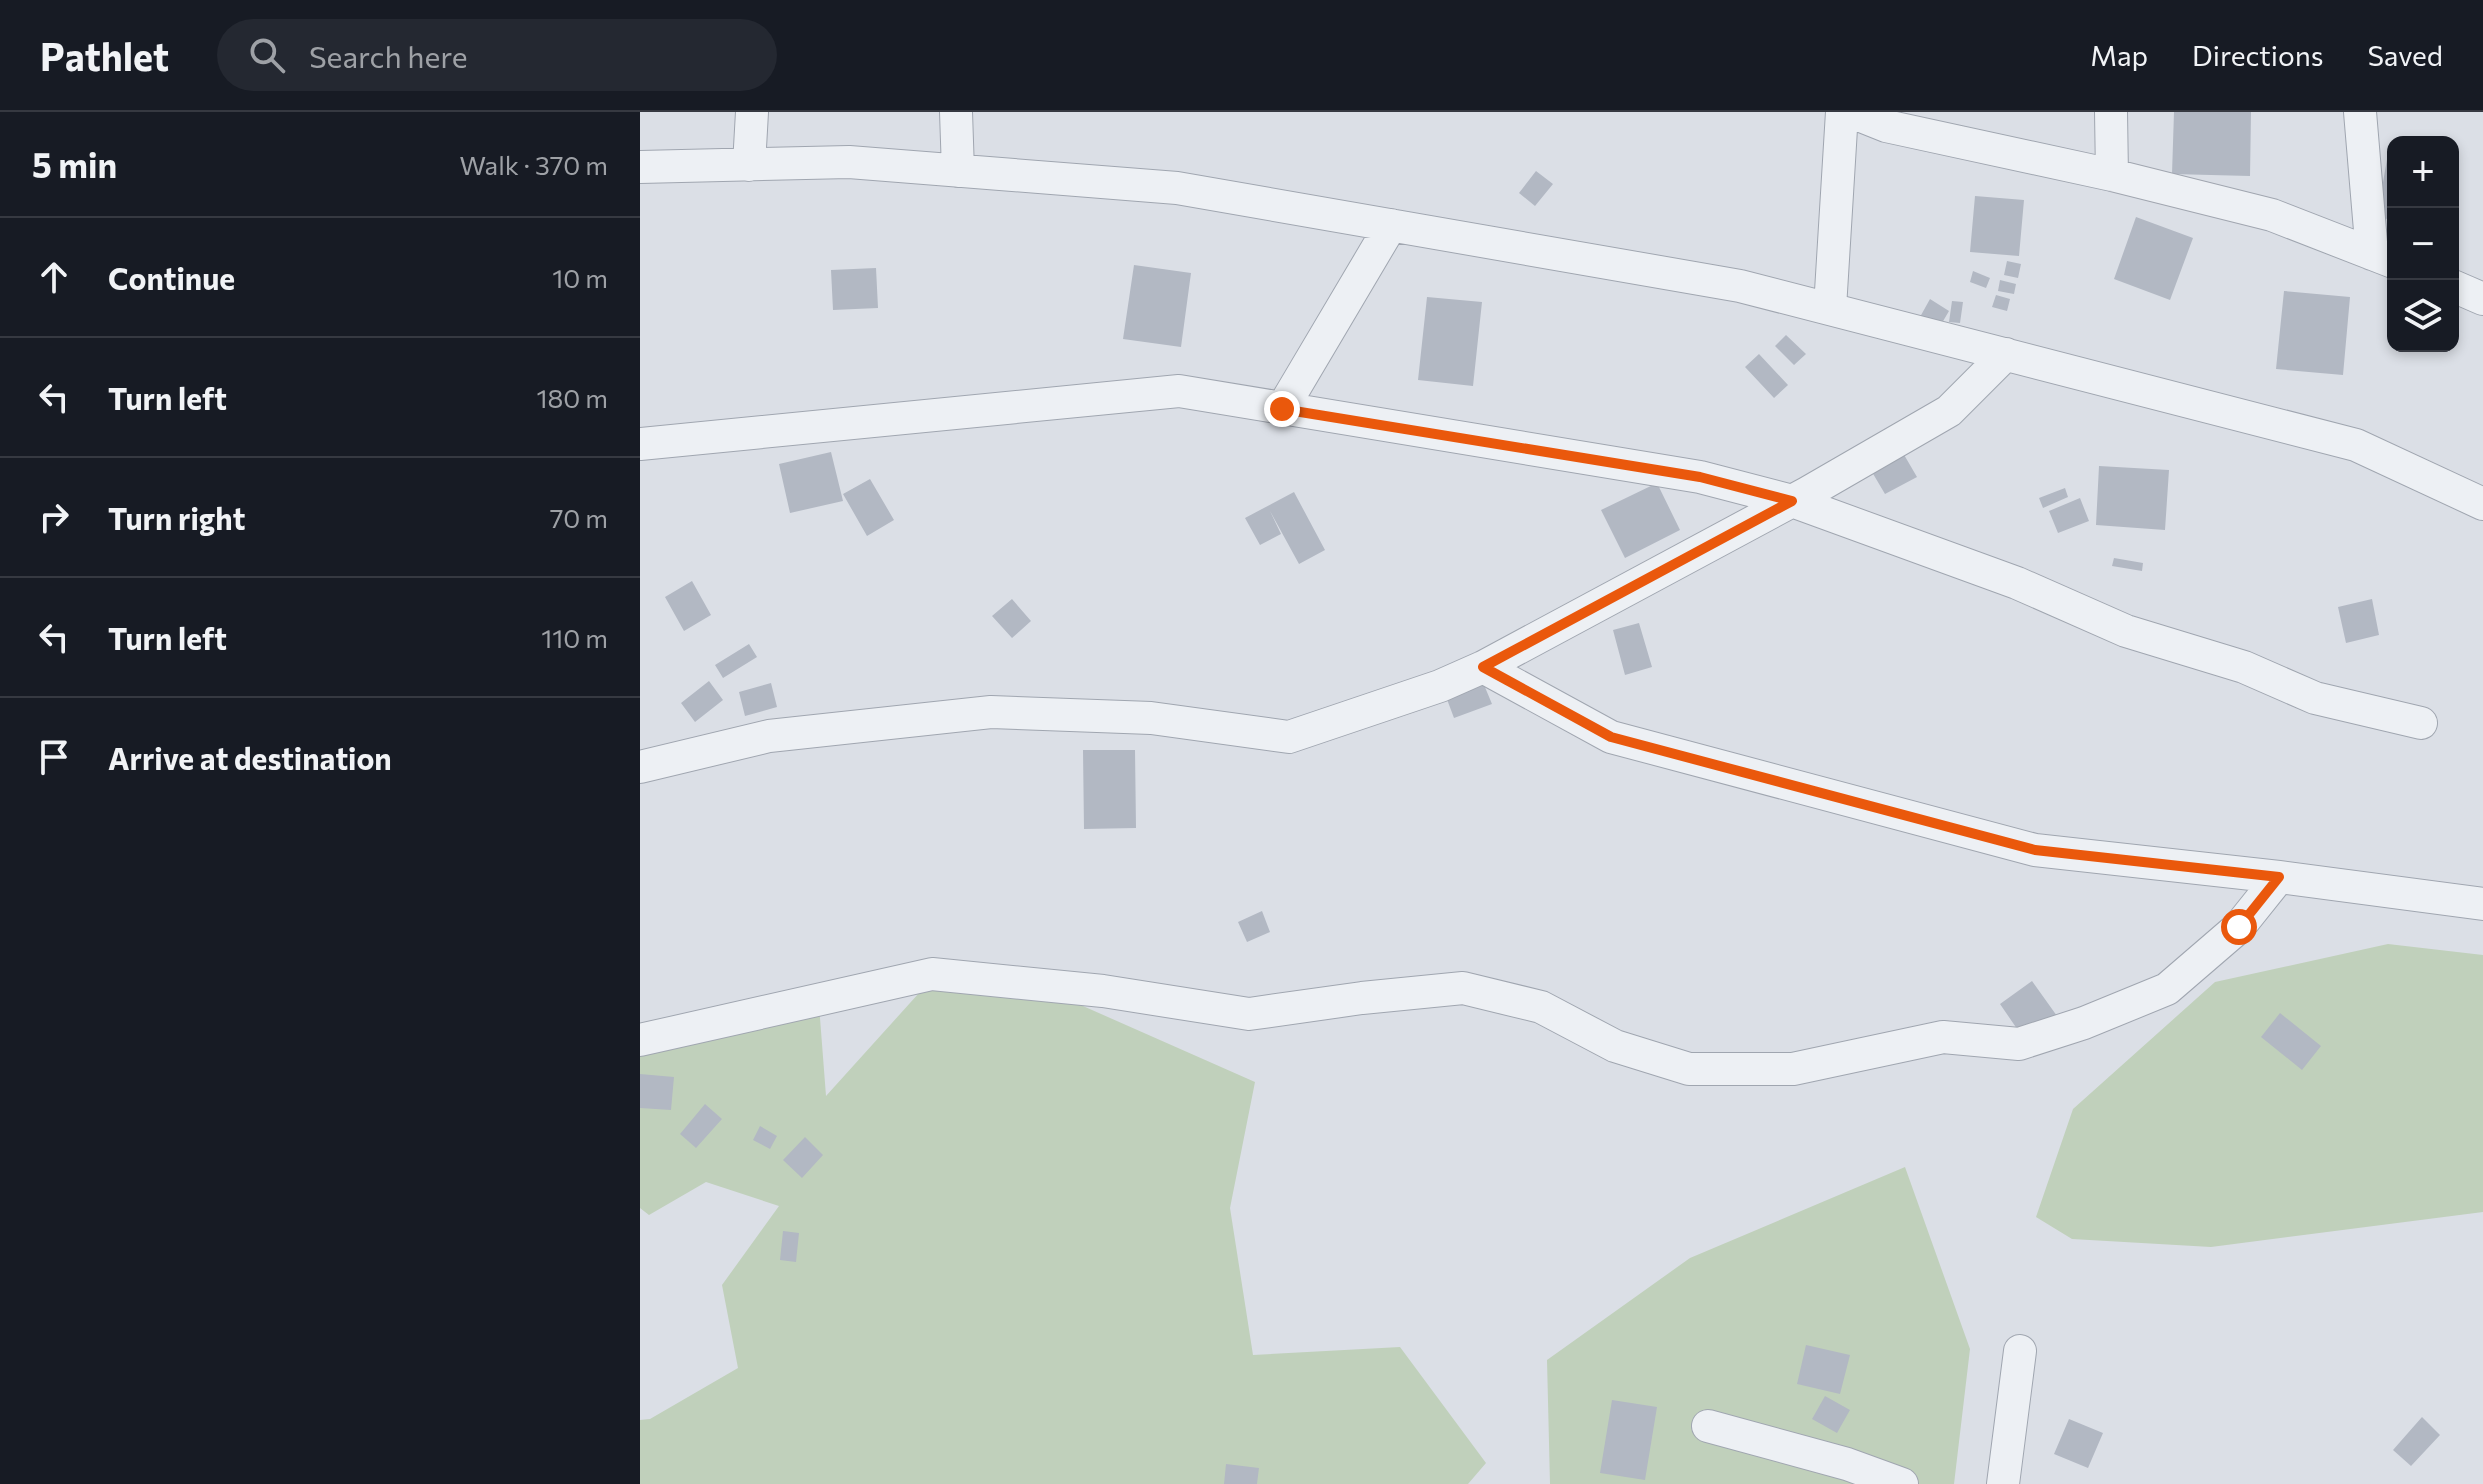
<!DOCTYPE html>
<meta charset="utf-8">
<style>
:root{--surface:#171b24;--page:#242831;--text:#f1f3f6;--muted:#9ea1a6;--line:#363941}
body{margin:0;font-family:Commissioner,sans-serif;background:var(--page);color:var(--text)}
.controls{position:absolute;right:24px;top:24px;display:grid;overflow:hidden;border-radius:16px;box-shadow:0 4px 12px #0003}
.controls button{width:72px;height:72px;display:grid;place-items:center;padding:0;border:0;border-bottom:2px solid var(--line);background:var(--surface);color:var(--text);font:40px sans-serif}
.stop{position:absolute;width:24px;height:24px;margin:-18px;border:6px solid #ea580c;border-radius:50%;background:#fff}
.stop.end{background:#ea580c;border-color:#fff;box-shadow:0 2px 8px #0008}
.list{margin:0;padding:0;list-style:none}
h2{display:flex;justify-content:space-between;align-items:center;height:104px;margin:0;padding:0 32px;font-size:34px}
h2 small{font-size:26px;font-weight:400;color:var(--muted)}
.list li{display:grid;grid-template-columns:52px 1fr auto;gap:24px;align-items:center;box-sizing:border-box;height:120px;padding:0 32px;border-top:2px solid var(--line)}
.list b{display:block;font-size:30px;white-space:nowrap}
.list em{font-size:26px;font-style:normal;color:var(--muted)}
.icon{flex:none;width:44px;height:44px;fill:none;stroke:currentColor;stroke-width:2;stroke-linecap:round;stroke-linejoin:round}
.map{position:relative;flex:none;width:1843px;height:1372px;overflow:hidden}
header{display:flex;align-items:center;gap:48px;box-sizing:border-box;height:112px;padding:0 40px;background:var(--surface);border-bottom:2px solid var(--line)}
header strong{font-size:38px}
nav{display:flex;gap:44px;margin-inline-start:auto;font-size:28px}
.search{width:560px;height:72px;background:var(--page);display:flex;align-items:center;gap:20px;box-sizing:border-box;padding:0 28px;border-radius:44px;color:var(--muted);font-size:30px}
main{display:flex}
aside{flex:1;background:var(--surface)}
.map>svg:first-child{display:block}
</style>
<header>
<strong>Pathlet</strong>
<div class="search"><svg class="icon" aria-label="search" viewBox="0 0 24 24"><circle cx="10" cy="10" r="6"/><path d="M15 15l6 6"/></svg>Search here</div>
<nav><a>Map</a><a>Directions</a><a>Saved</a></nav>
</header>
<main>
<aside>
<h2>5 min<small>Walk · 370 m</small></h2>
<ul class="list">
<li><svg class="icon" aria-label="ahead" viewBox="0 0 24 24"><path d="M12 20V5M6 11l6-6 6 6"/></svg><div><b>Continue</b></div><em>10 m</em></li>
<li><svg class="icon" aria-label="left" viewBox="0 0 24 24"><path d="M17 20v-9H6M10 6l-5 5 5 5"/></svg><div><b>Turn left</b></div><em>180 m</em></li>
<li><svg class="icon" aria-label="right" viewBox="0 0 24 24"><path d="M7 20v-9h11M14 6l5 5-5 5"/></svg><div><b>Turn right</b></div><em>70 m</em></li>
<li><svg class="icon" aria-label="left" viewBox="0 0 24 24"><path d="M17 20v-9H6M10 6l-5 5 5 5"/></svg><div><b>Turn left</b></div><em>110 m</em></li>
<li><svg class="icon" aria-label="arrive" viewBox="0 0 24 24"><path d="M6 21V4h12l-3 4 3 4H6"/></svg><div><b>Arrive at destination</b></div></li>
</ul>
</aside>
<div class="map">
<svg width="1843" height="1372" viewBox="0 0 1843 1372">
<rect width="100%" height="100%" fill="#dbdfe6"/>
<path fill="#c0d0bb" d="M1748,832L1843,843V1100L1571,1135L1432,1127L1396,1105L1433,997L1575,870Z
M298,860L409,879L615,970L590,1096L613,1243L760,1235L846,1351L828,1372H0V1308L10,1307L98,1256L82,1173L139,1094L66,1070L9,1103L0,1096V931L179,893L186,984Z
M1265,1055L1330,1237L1314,1372H910L907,1248L1050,1146Z"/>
<path fill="#b2b8c3" d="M1534,0H1611L1610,64L1532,62Z
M1750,30H1753V108L1737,105Z
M896,59L913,72L895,94L879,81Z
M1335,84L1384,88L1379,144L1330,140Z
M1496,105L1553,126L1530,188L1474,167Z
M1367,149L1381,152L1378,166L1364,163Z
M494,153L551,161L541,235L483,227Z
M236,156L238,196L193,198L191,158Z
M1333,159L1350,166L1346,176L1330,170Z
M1360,168L1376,172L1374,182L1358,179Z
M1644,179L1710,185L1703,263L1636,257Z
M1356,183L1370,187L1367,199L1352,195Z
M787,185L842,190L833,274L778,268Z
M1290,187L1309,199L1299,216L1280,205Z
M1312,189L1323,190L1320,211L1309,210Z
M1146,223L1166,242L1154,253L1135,234Z
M1119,242L1148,273L1134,286L1105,255Z
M191,340L203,389L150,401L139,352Z
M1263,341L1277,365L1245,382L1232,360Z
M1459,354L1529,358L1525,418L1456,413Z
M230,367L254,408L227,424L203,382Z
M1017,371L1040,418L985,446L961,398Z
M1425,376L1428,385L1403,396L1399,386Z
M654,380L685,438L659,452L630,399L641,422L620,433L605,406Z
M1440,386L1449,409L1418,421L1409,399Z
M1474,446L1503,451L1502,459L1472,454Z
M52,469L71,503L44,519L25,485Z
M372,487L391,509L372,526L352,504Z
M1732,487L1739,523L1706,531L1698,495Z
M999,511L1012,555L985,563L973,518Z
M109,532L117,545L83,566L75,553Z
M842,568L852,592L814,606L805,582Z
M69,569L83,588L55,610L41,591Z
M131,571L137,595L105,604L99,580Z
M443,638H495L496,716L444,717Z
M622,799L630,820L607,830L598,810Z
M1392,869L1417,904L1384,927L1360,892Z
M1640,901L1681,934L1662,958L1621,925Z
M0,962L34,965L31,998L0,996Z
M65,992L82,1007L56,1036L40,1022Z
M120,1014L137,1024L130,1037L113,1028Z
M165,1025L183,1043L162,1066L143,1048Z
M143,1119L159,1121L156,1150L140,1148Z
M1166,1233L1210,1243L1200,1282L1157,1272Z
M1185,1284L1210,1298L1197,1321L1172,1307Z
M972,1288L1017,1295L1005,1368L960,1361Z
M1782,1305L1800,1323L1771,1354L1753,1338Z
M1429,1307L1463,1321L1448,1356L1414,1342Z
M586,1352L619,1356L617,1372H584Z"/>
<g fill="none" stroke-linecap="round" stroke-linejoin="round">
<defs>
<path id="street" d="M316,0L318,59
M1211,0L1246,14L1472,63L1632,103L1753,150
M1471,0L1472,63
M1720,0L1732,142
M109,53L112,0
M0,55L209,50L537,76L1100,174L1716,333L1843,392
M1813,174L1843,187
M1190,196L1202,0
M642,297L751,113
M0,332L539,279L1060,365L1152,389L1377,471L1486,519L1604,555L1675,586L1781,611
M843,555L971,625L1395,738L1639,765L1843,792
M0,655L129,624L351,600L511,606L649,625L800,574L843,555L1167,381L1309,299L1366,242
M0,928L292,862L463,879L609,902L722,886L823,876L901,895L975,934L1049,957H1153L1303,925L1379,932L1444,911L1527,877L1599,815L1639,765
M1068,1314L1207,1352L1262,1372
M1363,1372L1380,1239"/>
</defs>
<use href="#street" stroke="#a0a6b0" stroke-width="34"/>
<use href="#street" stroke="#edf0f4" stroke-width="32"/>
</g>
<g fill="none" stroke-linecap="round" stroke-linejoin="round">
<path stroke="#ea580c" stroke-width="10" d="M642,297L1060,365L1152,389L843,555L971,625L1395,738L1639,765L1599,815"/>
</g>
</svg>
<div class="controls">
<button>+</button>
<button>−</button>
<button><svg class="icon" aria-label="layers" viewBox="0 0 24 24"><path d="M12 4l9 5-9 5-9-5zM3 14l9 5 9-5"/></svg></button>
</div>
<div class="stop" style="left:1599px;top:815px"></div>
<div class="stop end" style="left:642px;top:297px"></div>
</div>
</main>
